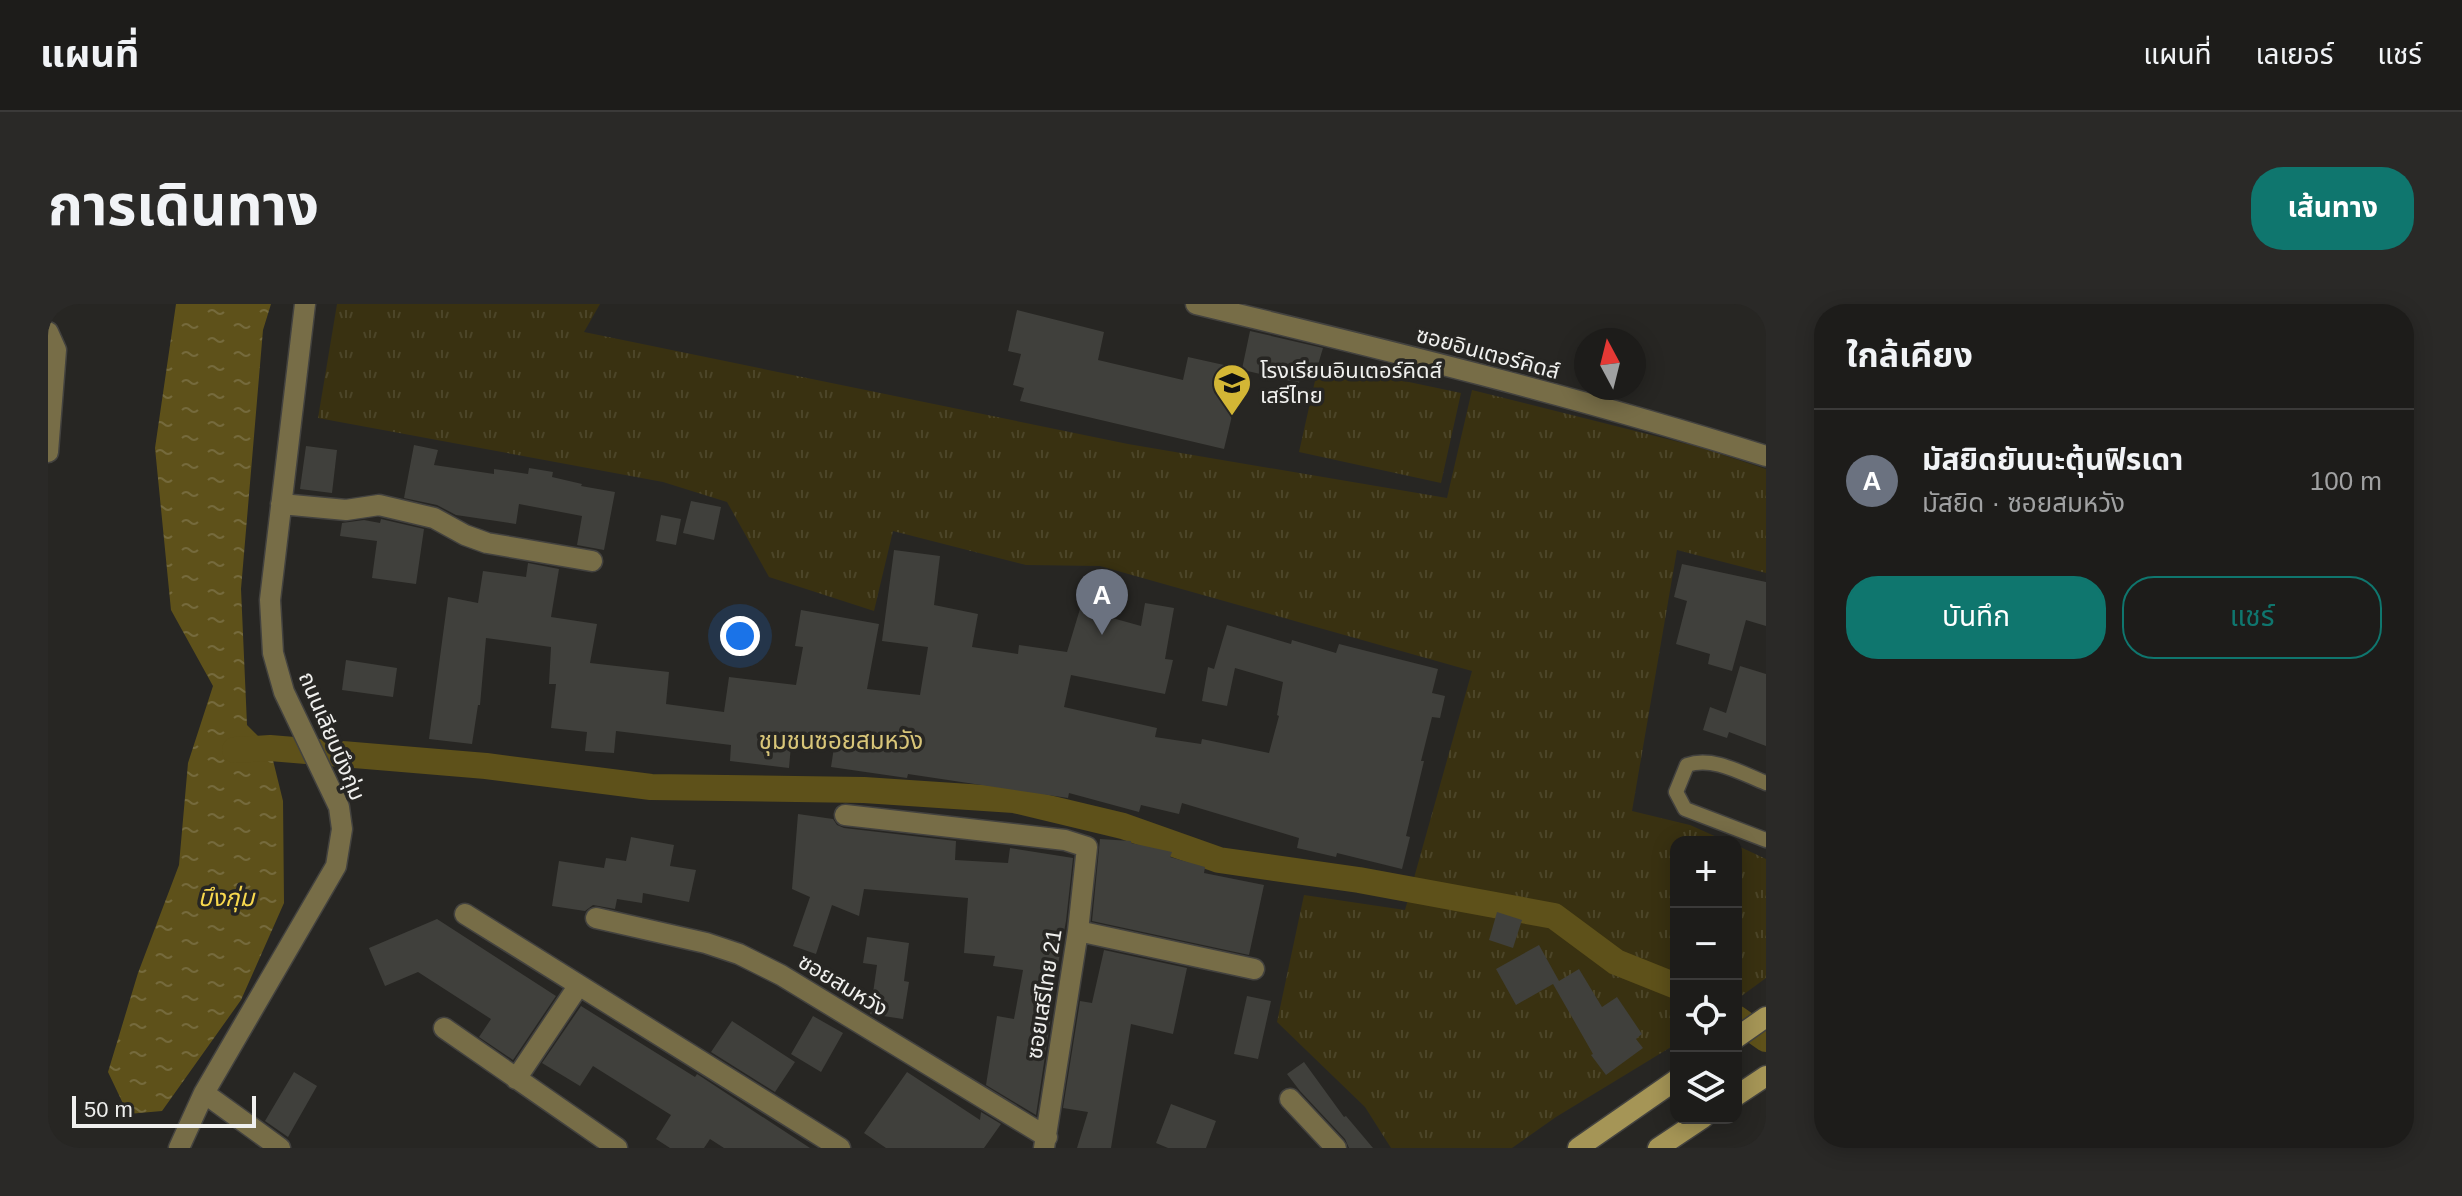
<!DOCTYPE html>
<html lang="th">
<meta charset="utf-8">
<style>
:root{--surface:#1d1c1a;--page:#2a2927;--text:#f1f3f6;--muted:#a0a1a2;--line:#3b3a39;--accent:#0f766e}
body{margin:0;font-family:Arial,"Noto Sans Thai",sans-serif;background:var(--page);color:var(--text)}
.controls{position:absolute;right:24px;bottom:24px;display:grid;overflow:hidden;border-radius:16px;box-shadow:0 4px 20px #0003}
.controls button{width:72px;height:72px;display:grid;place-items:center;padding:0;border:0;border-bottom:2px solid var(--line);background:var(--surface);color:var(--text);font:40px sans-serif}
.compass{position:absolute;left:1526px;top:24px;width:72px;height:72px;border-radius:50%;background:var(--surface);box-shadow:0 4px 20px #0003;rotate:353deg}
.scale{position:absolute;left:24px;bottom:20px;width:184px;box-sizing:border-box;padding-left:8px;border:4px solid #f0f0ee;border-top:0;font-size:22px;line-height:28px;white-space:nowrap;color:#f0f0ee;-webkit-text-stroke:6px #272623;paint-order:stroke}
.you{position:absolute;left:692px;top:332px;width:28px;height:28px;margin:-20px;border:6px solid #fff;border-radius:50%;background:#1a73e8;box-shadow:0 0 0 12px #1a73e833}
.badge{display:grid;place-items:center;width:52px;height:52px;border-radius:50%;background:var(--accent);color:#fff;font-size:26px;font-weight:700}
.pin{position:absolute;translate:-50% -66px;filter:drop-shadow(0 2px 4px #0008)}
.pin::after{content:'';position:absolute;top:42px;width:28px;height:24px;background:inherit;clip-path:polygon(0 0,100% 0,50% 100%)}
.list{margin:0;padding:0;list-style:none}
h2{display:flex;justify-content:space-between;align-items:center;height:104px;margin:0;padding:0 32px;font-size:34px}
h2 small{font-size:26px;font-weight:400;color:var(--muted)}
.list li{display:grid;grid-template-columns:52px 1fr auto;gap:24px;align-items:center;box-sizing:border-box;height:144px;padding:0 32px;border-top:2px solid var(--line)}
.list b{display:block;font-size:30px;white-space:nowrap}
.list p{margin:0;font-size:26px;white-space:nowrap;color:var(--muted)}
.list em{font-size:26px;font-style:normal;color:var(--muted)}
.actions{display:flex;gap:16px;padding:24px 32px}
.actions a{flex:1;padding:18px 0;border:2px solid var(--accent);border-radius:32px;text-align:center;font-size:28px;color:var(--accent)}
.actions .main{background:var(--accent);color:#fff}
.icon{flex:none;width:44px;height:44px;fill:none;stroke:currentColor;stroke-width:2;stroke-linecap:round;stroke-linejoin:round}
.map{position:relative;flex:none;width:1718px;height:844px;overflow:hidden;border-radius:32px}
header{display:flex;align-items:center;gap:48px;box-sizing:border-box;height:112px;padding:0 40px;background:var(--surface);border-bottom:2px solid var(--line)}
header strong{font-size:38px}
nav{display:flex;gap:44px;margin-inline-start:auto;font-size:28px}
.intro{display:flex;align-items:center;justify-content:space-between;box-sizing:border-box;height:192px;padding:0 48px}
h1{margin:0;font-size:56px}
.button{padding:20px 36px;border-radius:32px;background:var(--accent);color:#fff;font-size:28px;font-weight:700}
main{display:flex;gap:48px;padding:0 48px}
aside{flex:1;background:var(--surface);border-radius:32px;box-shadow:0 4px 20px #0003}
.map>svg:first-child{display:block}
</style>
<header>
<strong>แผนที่</strong>
<nav><a>แผนที่</a><a>เลเยอร์</a><a>แชร์</a></nav>
</header>
<div class="intro"><h1>การเดินทาง</h1><a class="button">เส้นทาง</a></div>
<main>
<div class="map">
<svg width="1718" height="844" viewBox="0 0 1718 844">
<defs>
<pattern id="grass-tufts" width="24" height="20" patternUnits="userSpaceOnUse" patternTransform="scale(2)"><rect width="24" height="20" fill="#393111"/><path d="M3 7l-1-3M5 7V3M7 7l1-3M15 17l-1-3M17 17v-4M19 17l1-3" fill="none" stroke="#4c4528"/></pattern>
<pattern id="water-ripples" width="26" height="14" patternUnits="userSpaceOnUse" patternTransform="scale(2)"><rect width="26" height="14" fill="#5e511a"/><path d="M2 4q2-2 4 0t4 0M15 11q2-2 4 0t4 0" fill="none" stroke="#756a3c"/></pattern>
</defs>
<rect width="100%" height="100%" fill="#272623"/>
<path fill="url(#grass-tufts)" d="M289,0H552L536,28L1080,140L1399,194L1424,86L1651,143L1718,165V269L1629,246L1584,507L1642,521L1680,538H1628V740L1508,813L1464,844H1343L1317,803L1229,718L1256,591L1357,606L1424,367L1052,262L978,261L845,227L826,307L721,273L679,198L615,178L270,114Z
M1271,59L1413,89L1393,179L1251,148Z
M1688,541L1718,555V674L1688,696Z"/>
<path fill="url(#water-ripples)" d="M128,0H223L215,26L193,285L199,421L222,444L235,497L236,599L193,696L114,807L80,810L60,768L90,669L131,561L140,459L165,382L123,306L107,144Z"/>
<g fill="none" stroke-linecap="round" stroke-linejoin="round">
<path stroke="#5e511a" stroke-width="26" d="M187,446L222,444L438,462L603,483L816,486L966,496L1075,522L1171,556L1311,576L1506,612L1568,658L1628,682
M1688,714L1718,735"/>
</g>
<path fill="#40403c" d="M969,6L1056,28L1050,56L1135,76L1140,53L1194,65L1202,27L1275,44L1269,64L1255,61L1251,79L1195,66L1176,145L972,97L976,84L965,81L973,50L960,47Z
M366,141L390,146L386,161L446,170V165L480,170L481,164L505,168L504,173L534,180L533,182L567,188L556,246L529,241L534,212L471,200L468,220L408,211L389,201L356,194Z
M258,142L289,146L284,189L252,185Z
M643,197L673,203L666,236L635,229Z
M613,211L633,215L628,241L608,237Z
M333,215L376,225L368,280L324,274L329,237L292,232L294,219L316,216L332,219Z
M846,246L892,252L886,301L930,310L924,343L970,350L971,341L1019,348L1032,305L1093,322L1097,299L1126,304L1117,355L1125,356L1117,390L1023,371L1016,403L1109,424L1107,433L1153,440L1154,435L1221,449L1231,412L1229,411L1235,378L1187,364L1179,402L1154,397L1160,363L1166,365L1179,321L1243,340L1244,336L1288,349L1291,340L1390,365L1384,389L1397,392L1392,414L1384,413L1373,457H1376L1358,532L1362,533L1354,565L1289,549L1288,553L1249,544L1251,534L1134,499L1131,510L1093,501L1091,508L1021,489L1020,494L860,470L859,474L783,463L787,437L744,430L741,464L682,457L683,441L568,427L566,449L537,447L539,428L503,424L508,380H501L503,343L438,334L432,401H430L424,440L381,435L400,293L430,299L435,267L478,273L480,259L511,265L503,313L549,320L542,359L621,368L618,400L676,408L681,373L748,381L755,343L747,342L753,306L831,320L819,385L872,391L880,343L834,337Z
M1634,260L1718,278V322L1698,316L1684,367L1660,360L1662,350L1628,340L1639,297L1626,293Z
M298,356L349,364L345,393L294,386Z
M1692,362L1718,370V442L1681,428L1679,434L1655,426L1662,403L1678,409Z
M750,510L785,515L789,521L796,524L908,537L907,556L960,559L962,544L1025,554L1018,617L1004,693H1006L988,811L938,781L949,712L966,715L975,666L945,662L947,652L916,649L920,594L816,585L811,612L784,601L768,650L745,642L762,593L744,585Z
M583,533L626,541L622,562L648,566L641,598L595,589L594,599L569,595L567,605L545,601L537,607L504,602L511,557L556,564L558,554L578,557Z
M1052,535L1083,537V539L1124,548L1122,553L1157,563L1156,569L1216,581L1201,651L1044,617Z
M1449,608L1474,616L1465,644L1441,636Z
M389,615L508,692L465,756L431,733L443,715L370,668L337,682L321,644Z
M819,633L861,639L856,677L861,678L855,715L822,710L829,661L815,659Z
M1491,641L1511,677L1531,665L1554,703L1569,693L1594,730L1588,735L1595,744L1558,771L1543,751L1545,750L1505,680L1468,701L1448,665Z
M1056,646L1139,664L1125,730L1083,720L1063,844H1029L1040,808L1015,804L1032,697L1044,699Z
M1199,692L1223,697L1210,755L1186,750Z
M533,702L647,773L649,770L762,844H676L662,835L656,844H622L608,835L623,811L545,762L532,782L494,759Z
M765,712L795,729L773,768L743,750Z
M684,717L747,758L727,788L663,748Z
M1256,758L1296,813L1298,812L1325,844H1301L1297,835L1252,787L1239,770Z
M246,768L269,782L240,833L217,817Z
M859,768L932,816L933,808L953,820L936,844H838L816,829Z
M1123,800L1168,817L1158,844H1120L1108,839Z"/>
<g fill="none" stroke-linecap="round" stroke-linejoin="round">
<defs>
<path id="service" d="M1718,479C1693,469 1665,452 1639,461L1628,488L1637,505L1718,536"/>
<path id="minor" d="M1148,0C1339,46 1531,93 1718,152
M0,28L8,46L0,148
M233,200L298,206L331,201L386,214L417,231L439,239L544,257
M797,511L1017,536L1039,543L1030,627L996,844
M417,610L792,844
M548,614L658,639L691,650L733,671L999,833
M1030,627L1206,665
M396,724L569,844
M468,775L531,681
M156,789L232,844
M1242,795L1288,844
M131,844L156,789L288,562L294,525L291,503L236,388L225,349L222,296L257,0"/>
<path id="secondary" d="M1688,734L1718,713
M1688,792L1718,772
M1530,844L1628,776
M1610,844L1655,814"/>
</defs>
<use href="#service" stroke="#43423f" stroke-width="17"/>
<use href="#minor" stroke="#43423f" stroke-width="23"/>
<use href="#secondary" stroke="#43423f" stroke-width="23"/>
<use href="#service" stroke="#776d47" stroke-width="14"/>
<use href="#minor" stroke="#776d47" stroke-width="20"/>
<use href="#secondary" stroke="#a59556" stroke-width="20"/>
</g>
<defs>
<symbol id="school-pin" viewBox="-11 -11 22 30"><path d="M0 17L-7.5 6A9.5 9.5 0 1 1 7.5 6Z" fill="#d3b635" stroke="#272623"/><path d="M0-5L7-2L0 1L-7-2ZM-4 1L0 2.5L4 1V4Q0 6-4 4Z" fill="#111"/></symbol>
</defs>
<g fill-rule="evenodd">
<use href="#school-pin" x="1162" y="57" width="44" height="60"/>
</g>
<g text-anchor="middle" dominant-baseline="central" stroke-width="7" stroke-linejoin="round" paint-order="stroke">
<g font-size="22" fill="#f0f0ee" stroke="#272623">
<text transform="translate(1440 49) rotate(15)">ซอยอินเตอร์คิดส์</text>
<text transform="translate(284 432) rotate(67)">ถนนเลียบบึงกุ่ม</text>
<text transform="translate(795 681) rotate(31)">ซอยสมหวัง</text>
<text transform="translate(996 690) rotate(-81)">ซอยเสรีไทย 21</text>
</g>
<g font-size="22" fill="#f0f0ee" stroke="#272623" text-anchor="start">
<text x="1212" y="66">โรงเรียนอินเตอร์คิดส์<tspan x="1212" dy="25">เสรีไทย</tspan></text>
</g>
<g font-size="24" fill="#d9c679" stroke="#272623">
<text x="793" y="436">ชุมชนซอยสมหวัง</text>
</g>
<g font-size="24" font-style="italic" fill="#f8d94e" stroke="#272623">
<text x="178" y="593">บึงกุ่ม</text>
</g>
</g>
</svg>
<div class="controls">
<button>+</button>
<button>−</button>
<button><svg class="icon" aria-label="locate" viewBox="0 0 24 24"><circle cx="12" cy="12" r="6"/><path d="M12 2v4M12 18v4M2 12h4M18 12h4"/></svg></button>
<button><svg class="icon" aria-label="layers" viewBox="0 0 24 24"><path d="M12 4l9 5-9 5-9-5zM3 14l9 5 9-5"/></svg></button>
</div>
<svg class="compass" viewBox="-18 -18 36 36"><path d="M0-13l5 13h-10z" fill="#e53935"/><path d="M0 13l5-13h-10z" fill="#a0a1a2"/></svg>
<div class="scale">50 m</div>
<div class="you"></div>
<div class="pin badge" style="left:1054px;top:331px;background:#6b7280">A</div>
</div>
<aside>
<h2>ใกล้เคียง<small></small></h2>
<ul class="list">
<li><span class="badge" style="background:#6b7280">A</span><div><b>มัสยิดยันนะตุ้นฟิรเดา</b><p>มัสยิด · ซอยสมหวัง</p></div><em>100 m</em></li>
</ul>
<div class="actions"><a class="main">บันทึก</a><a>แชร์</a></div>
</aside>
</main>
